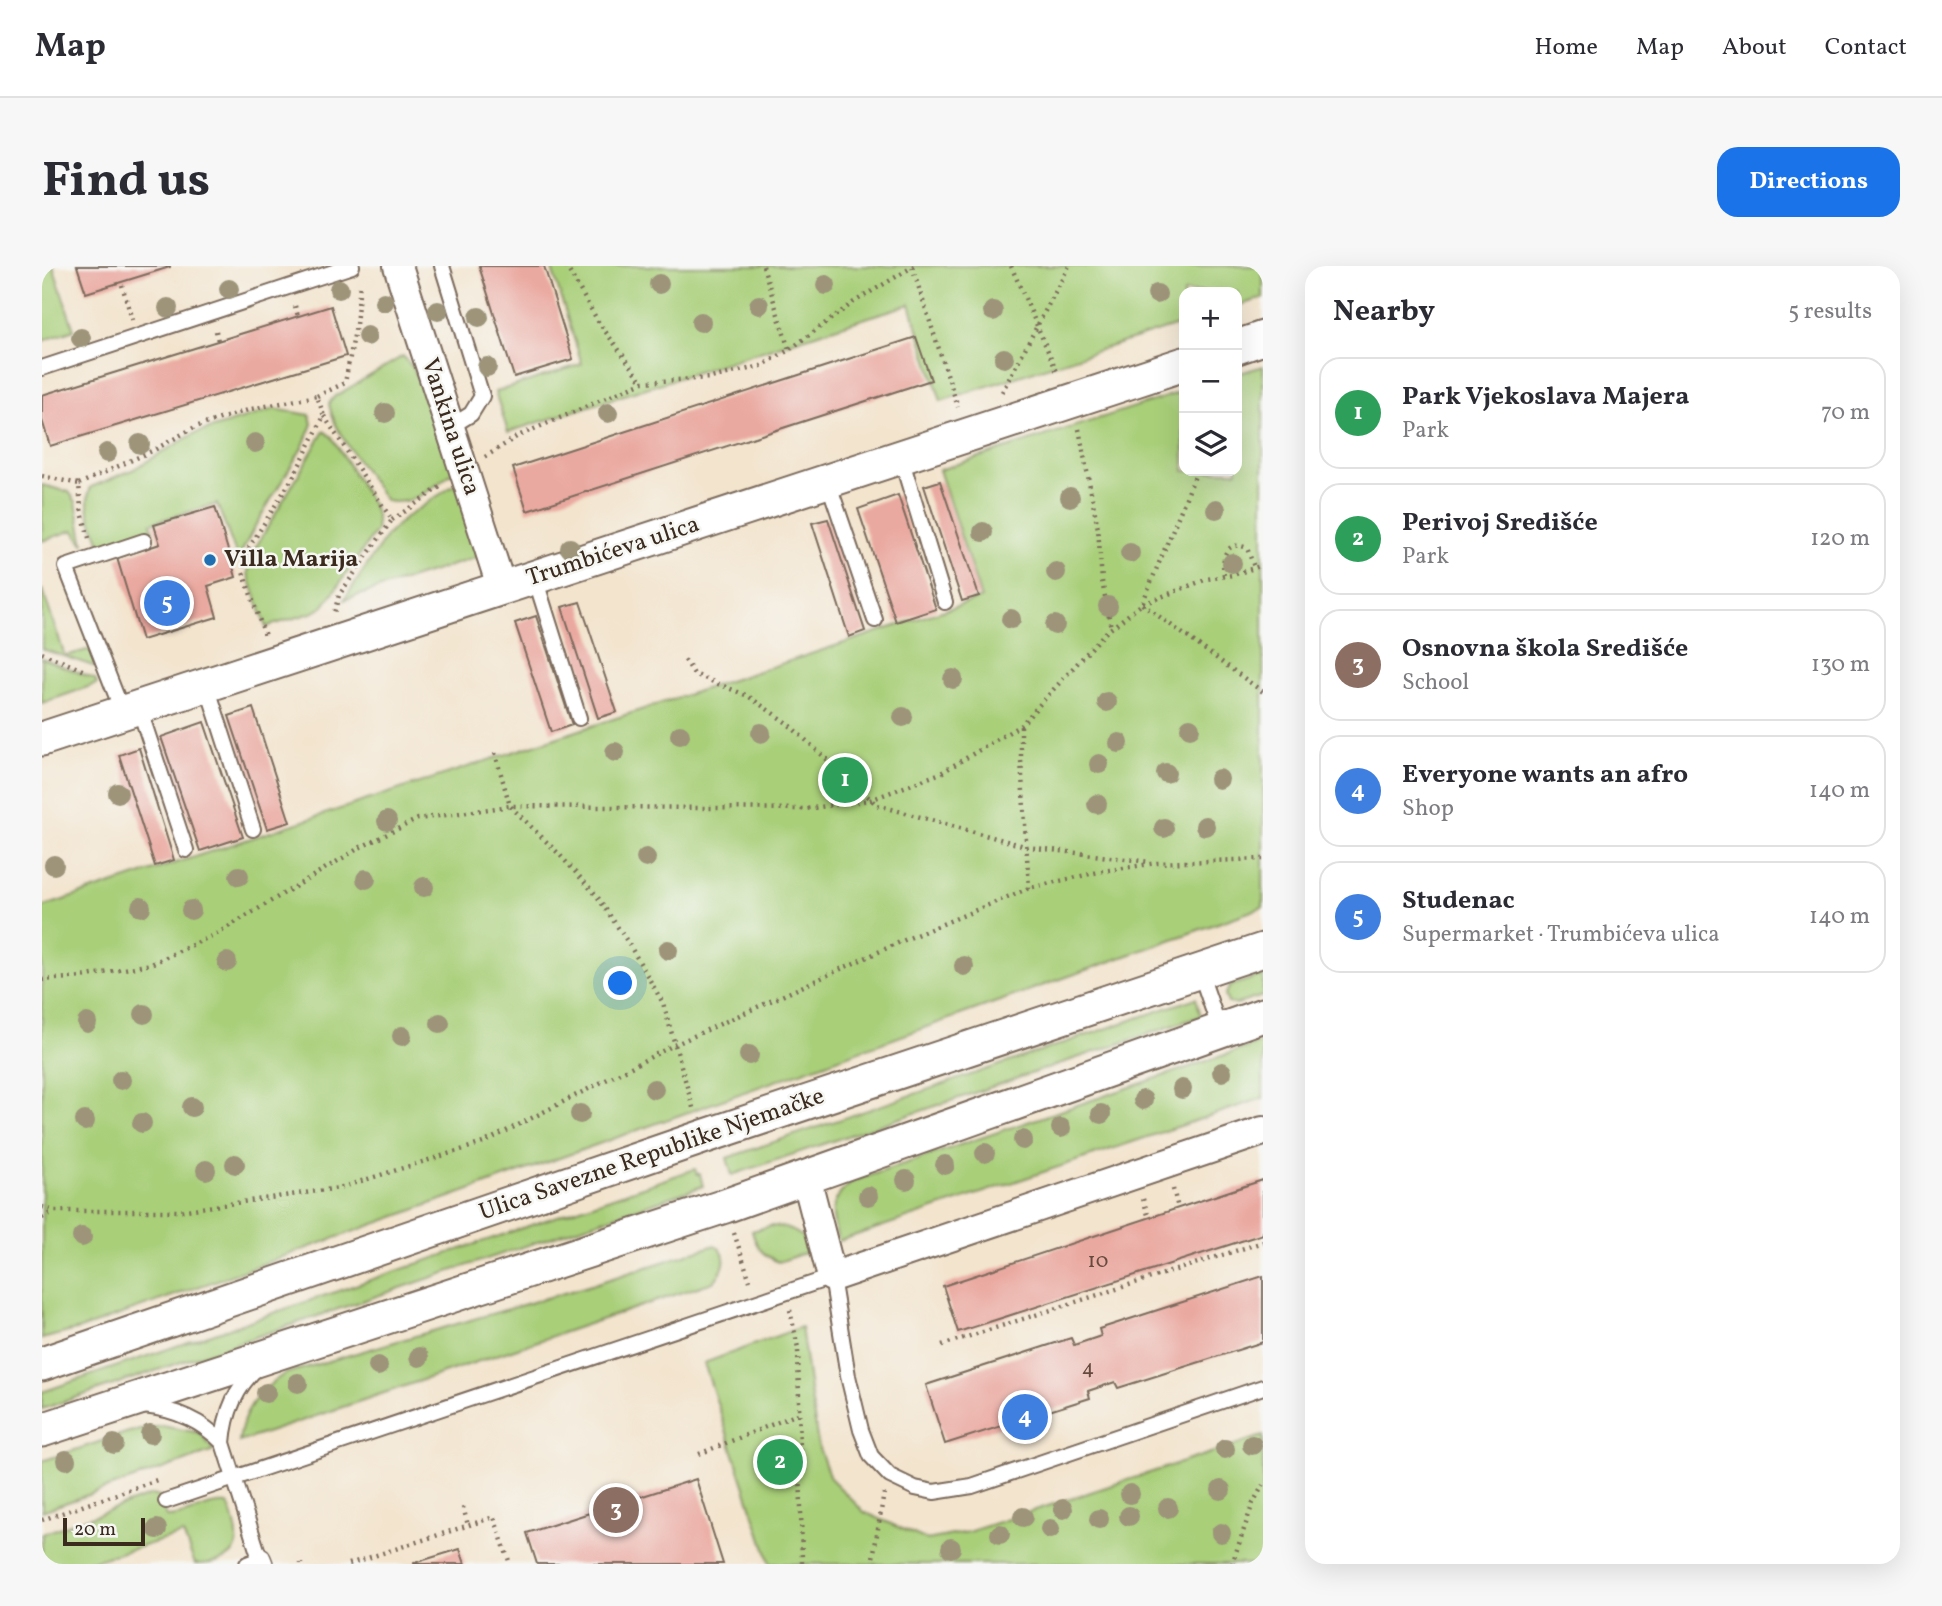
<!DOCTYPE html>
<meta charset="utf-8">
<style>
:root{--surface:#fff;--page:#f7f7f7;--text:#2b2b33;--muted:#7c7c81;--line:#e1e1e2;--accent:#1a73e8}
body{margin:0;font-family:Vollkorn,serif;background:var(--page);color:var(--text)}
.controls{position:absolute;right:21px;top:21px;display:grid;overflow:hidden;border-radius:14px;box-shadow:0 7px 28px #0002}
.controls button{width:63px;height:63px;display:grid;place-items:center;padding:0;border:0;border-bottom:2px solid var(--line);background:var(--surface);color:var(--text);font:35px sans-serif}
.scale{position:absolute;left:21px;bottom:18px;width:82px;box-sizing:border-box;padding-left:7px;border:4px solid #3b2a1e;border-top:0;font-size:19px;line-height:24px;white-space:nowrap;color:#3b2a1e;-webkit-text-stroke:5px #f6f6f2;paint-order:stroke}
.you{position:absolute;left:579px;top:718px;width:24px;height:24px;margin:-18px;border:5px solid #fff;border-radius:50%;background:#1a73e8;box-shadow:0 0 0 10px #1a73e833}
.badge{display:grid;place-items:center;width:46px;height:46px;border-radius:50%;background:var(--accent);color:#fff;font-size:23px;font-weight:700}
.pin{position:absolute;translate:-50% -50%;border:4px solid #fff;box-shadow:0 2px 7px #0006}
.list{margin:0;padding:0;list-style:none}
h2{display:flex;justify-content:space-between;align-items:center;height:91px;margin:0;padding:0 28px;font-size:30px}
h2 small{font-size:23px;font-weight:400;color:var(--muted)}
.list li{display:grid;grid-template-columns:46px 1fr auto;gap:21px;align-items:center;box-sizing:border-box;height:112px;margin:0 14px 14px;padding:0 14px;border:2px solid var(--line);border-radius:21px}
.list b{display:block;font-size:26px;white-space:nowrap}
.list p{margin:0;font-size:23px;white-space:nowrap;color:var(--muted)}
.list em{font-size:23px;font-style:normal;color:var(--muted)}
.icon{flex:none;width:38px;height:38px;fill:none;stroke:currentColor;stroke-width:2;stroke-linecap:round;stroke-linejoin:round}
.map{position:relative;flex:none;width:1221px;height:1298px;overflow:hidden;border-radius:21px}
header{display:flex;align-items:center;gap:42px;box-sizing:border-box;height:98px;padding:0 35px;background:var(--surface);border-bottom:2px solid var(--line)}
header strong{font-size:33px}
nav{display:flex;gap:38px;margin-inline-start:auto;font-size:24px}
.intro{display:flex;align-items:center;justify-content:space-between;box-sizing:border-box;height:168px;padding:0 42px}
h1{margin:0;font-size:49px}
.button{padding:18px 32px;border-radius:21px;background:var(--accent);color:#fff;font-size:24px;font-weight:700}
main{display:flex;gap:42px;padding:0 42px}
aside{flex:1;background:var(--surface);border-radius:21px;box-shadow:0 7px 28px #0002}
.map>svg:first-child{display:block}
</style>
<header>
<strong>Map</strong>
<nav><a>Home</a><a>Map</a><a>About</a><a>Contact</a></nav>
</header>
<div class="intro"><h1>Find us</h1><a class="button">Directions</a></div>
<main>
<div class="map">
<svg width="1221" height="1298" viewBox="0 0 1221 1298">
<rect width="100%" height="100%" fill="#f6f6f2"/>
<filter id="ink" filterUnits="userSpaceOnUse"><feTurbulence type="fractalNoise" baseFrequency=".0143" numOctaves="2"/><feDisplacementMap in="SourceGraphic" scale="14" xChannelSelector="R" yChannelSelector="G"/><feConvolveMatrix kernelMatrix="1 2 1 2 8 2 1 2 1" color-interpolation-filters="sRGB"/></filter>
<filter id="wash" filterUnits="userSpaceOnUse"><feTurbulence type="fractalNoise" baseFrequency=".00686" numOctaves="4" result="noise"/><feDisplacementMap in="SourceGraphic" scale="28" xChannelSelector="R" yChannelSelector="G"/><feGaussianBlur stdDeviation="1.57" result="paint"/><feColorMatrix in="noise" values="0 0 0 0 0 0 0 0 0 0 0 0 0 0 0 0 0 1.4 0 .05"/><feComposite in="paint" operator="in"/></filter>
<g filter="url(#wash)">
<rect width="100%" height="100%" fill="#f3e4ce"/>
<path fill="#a9cf79" stroke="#727c4c" stroke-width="2" d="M0,0H11L32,64L0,75Z
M509,0H1221V32L1195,40V26H1142V57L899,135L868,38L466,166L453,126L540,98Z
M361,90L372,103L399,177L414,204C393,220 372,241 344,235C327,210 291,166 287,137L292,131Z
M1221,100V641L38,1063L0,1073V641L939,332L897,204L1142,125V205H1195V108Z
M232,143L268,149L270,158L261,180L213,260L196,293L175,238L109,257L111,268L60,282C53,263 40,240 49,221L90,204L152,168Z
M282,165L290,171L332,242L335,254L334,265L282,340L272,346L224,361L206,308L208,291Z
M415,217L442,289L302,334L346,268L363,252Z
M0,219L27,226L34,236L42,279L31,264L0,275Z
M0,323L23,390L49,383L54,401L0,383Z
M0,392L53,413L55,418L0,437Z
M1221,709V730L1195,738L1186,737L1183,729L1188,720Z
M1154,732L1159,750L690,909L685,892Z
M1221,776V832L797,975C787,948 787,933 812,915Z
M653,903L655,908H658L661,920L0,1143V1126Z
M728,960C747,960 761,967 771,984L737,996C721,990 714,981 710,965Z
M673,979C689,989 682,1005 671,1016L197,1176C201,1142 215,1127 242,1108L546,1020Z
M759,1061L776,1179L788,1212L822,1246L885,1274L926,1266L1221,1170V1298H728L662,1097Z
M120,1160L158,1167L172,1185L0,1245V1195L87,1166Z
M110,1229L118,1231L124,1251C146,1252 165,1235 186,1238C202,1276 201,1298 153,1298L141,1268L41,1298H0V1268Z"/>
<g id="blocks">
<path fill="#eaa9a0" d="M35,0H128V1L44,27Z
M437,0H502L531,93L472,111Z
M289,40L304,90L8,180L0,154V129Z
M874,71L889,114L485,245L471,202Z
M898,215L937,330L920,335L882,220Z
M856,229L894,343L854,356L816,243Z
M173,241L194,311L166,320L175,351L100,374L75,292L118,278L112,259Z
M786,253L823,365L807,371L770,257Z
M538,336L575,446L556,452L520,341Z
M494,350L530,459L509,466L473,357Z
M211,442L248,556L225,563L187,450Z
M162,456L201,571L158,585L119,471Z
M97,482L132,594L113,600L77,489Z
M1221,914V968L916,1066L901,1020Z
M1221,1010V1076L1076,1122L1073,1116L1046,1125L1048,1132L903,1178L884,1119L1029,1072L1032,1079L1059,1070L1057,1063Z
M654,1213L681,1298H495L485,1267Z
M418,1283L423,1298H372V1297Z"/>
</g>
</g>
<g filter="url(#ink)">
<use href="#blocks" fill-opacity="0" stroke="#7b6b5c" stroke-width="2"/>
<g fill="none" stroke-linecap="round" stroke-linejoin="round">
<defs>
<path id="service" d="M400,0L440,130L429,148L408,161
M0,102L310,0
M859,192L903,336
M786,216L833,354
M493,312L537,452
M165,420L211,563
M97,442L144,584
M81,447L24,301L102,275
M1158,706L1178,764
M101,1140C133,1143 159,1154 181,1177
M124,1235L790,1011L806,1110L819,1164L829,1190L848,1210L873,1222L892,1226L930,1220L1221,1121
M205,1298L218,1293L181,1177C183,1148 194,1121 216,1101"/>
<path id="pedestrian" d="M218,1293L220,1298"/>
<path id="minor" d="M356,0L460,323
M764,911L790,1011L1221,865"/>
<path id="tertiary" d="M1195,81L1221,72
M0,473L1142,98
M0,1098L661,871L1221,684
M0,1164L683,940L1221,749"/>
</defs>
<use href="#service" stroke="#7b6b5c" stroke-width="18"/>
<use href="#pedestrian" stroke="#7b6b5c" stroke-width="24"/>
<use href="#minor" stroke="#7b6b5c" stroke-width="32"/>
<use href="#tertiary" stroke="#7b6b5c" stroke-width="37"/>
<path stroke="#7b6b5c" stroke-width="4.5" stroke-dasharray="2 5" stroke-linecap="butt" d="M524,0L557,57L601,116
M721,0L747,84
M969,0L1016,108
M870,1L916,141
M80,19L90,54
M253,40L256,50
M174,65L176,75
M960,126L1027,0
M275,130L303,117L314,59L318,17
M282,150L350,254L297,329L292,347
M1037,163L1056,263L1060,315L1069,362
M443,191L476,170L601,116L669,112L719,100L747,84L812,36L872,0
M0,210L37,218L39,243L47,272
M37,218L112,184L153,161L209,143L275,130L282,150L253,208L203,288L201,306L223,370
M350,254L398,221
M1182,309C1179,292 1184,273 1205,282L1212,301
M1100,338L1221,426
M1101,338L1165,313L1191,309L1221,299
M0,387L43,405
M643,394L652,408L706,430L745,457L835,539L986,581L1108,596
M979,460V494L987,622
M453,487L468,540L517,588L555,630L587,678L621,737L652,845
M0,714L40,711L109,698L176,667L319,581L376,553L468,540L763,543L828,534L899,507L979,459L1063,367L1100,338L1155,205
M1131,923L1136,942
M1101,933L1107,952
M0,941L13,945H137L297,922L441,877L632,779L867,672L987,622L1061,605L1115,597L1221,593
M0,952L12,945
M692,967L708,1015
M748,1044L756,1082L760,1298
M900,1079L1221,976
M657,1188L756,1148
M571,1234L572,1239
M421,1241L426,1259
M0,1254L115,1214
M259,1297V1298
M307,1298L452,1251L468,1298
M830,1298L842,1227
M1190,1298L1211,1237L1221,1219"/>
<use href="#service" stroke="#fff" stroke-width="14"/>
<use href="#pedestrian" stroke="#fff" stroke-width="21"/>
<use href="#minor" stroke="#fff" stroke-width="28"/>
<use href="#tertiary" stroke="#fff" stroke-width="33"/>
</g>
<g fill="#9d947a">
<circle cx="617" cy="18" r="10"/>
<circle cx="784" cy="19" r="10"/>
<circle cx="187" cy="23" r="10"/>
<circle cx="297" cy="23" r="10"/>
<circle cx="1115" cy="28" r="10"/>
<circle cx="342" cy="36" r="10"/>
<circle cx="717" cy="39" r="10"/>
<circle cx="126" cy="42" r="10"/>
<circle cx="396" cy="45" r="10"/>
<circle cx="951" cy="45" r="10"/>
<circle cx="437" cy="51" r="10"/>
<circle cx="659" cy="56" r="10"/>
<circle cx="325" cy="70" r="10"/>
<circle cx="39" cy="72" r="10"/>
<circle cx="962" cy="92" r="10"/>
<circle cx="445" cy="101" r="10"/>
<circle cx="343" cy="147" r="10"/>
<circle cx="566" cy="147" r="10"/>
<circle cx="213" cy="177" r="10"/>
<circle cx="98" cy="178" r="10"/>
<circle cx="65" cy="187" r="10"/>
<circle cx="1028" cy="231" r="10"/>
<circle cx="1174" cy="243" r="10"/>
<circle cx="941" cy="266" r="10"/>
<circle cx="528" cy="282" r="10"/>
<circle cx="1088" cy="287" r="10"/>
<circle cx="1190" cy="297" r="10"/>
<circle cx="1014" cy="306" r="10"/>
<circle cx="1066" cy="340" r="10"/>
<circle cx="969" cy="353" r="10"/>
<circle cx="1013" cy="359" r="10"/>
<circle cx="911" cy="413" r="10"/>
<circle cx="1065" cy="436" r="10"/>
<circle cx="861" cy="451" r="10"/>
<circle cx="1148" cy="462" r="10"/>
<circle cx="719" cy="467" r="10"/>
<circle cx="638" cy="469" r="10"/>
<circle cx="1077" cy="477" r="10"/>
<circle cx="573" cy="486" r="10"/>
<circle cx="1057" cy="498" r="10"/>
<circle cx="1124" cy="507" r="10"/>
<circle cx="1177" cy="513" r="10"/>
<circle cx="76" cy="527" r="10"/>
<circle cx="1055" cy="538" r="10"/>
<circle cx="345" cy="555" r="10"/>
<circle cx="1163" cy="560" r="10"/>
<circle cx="1122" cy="562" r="10"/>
<circle cx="604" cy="592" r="10"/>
<circle cx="12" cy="599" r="10"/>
<circle cx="197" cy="610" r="10"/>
<circle cx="324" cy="613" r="10"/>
<circle cx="382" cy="621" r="10"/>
<circle cx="99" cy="641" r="10"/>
<circle cx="149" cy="644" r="10"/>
<circle cx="626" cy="684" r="10"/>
<circle cx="185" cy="696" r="10"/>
<circle cx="922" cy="700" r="10"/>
<circle cx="102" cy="748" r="10"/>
<circle cx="45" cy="757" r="10"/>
<circle cx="398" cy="757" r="10"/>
<circle cx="360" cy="770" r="10"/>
<circle cx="707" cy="789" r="10"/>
<circle cx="1180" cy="806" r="10"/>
<circle cx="79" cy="814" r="10"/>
<circle cx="612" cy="823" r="10"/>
<circle cx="1140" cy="823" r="10"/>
<circle cx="1101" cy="834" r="10"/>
<circle cx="150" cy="841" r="10"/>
<circle cx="538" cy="848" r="10"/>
<circle cx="1059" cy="848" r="10"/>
<circle cx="43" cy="855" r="10"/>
<circle cx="100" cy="857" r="10"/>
<circle cx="1019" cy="862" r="10"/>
<circle cx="981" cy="874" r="10"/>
<circle cx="943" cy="887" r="10"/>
<circle cx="193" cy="898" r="10"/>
<circle cx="903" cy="899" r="10"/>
<circle cx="164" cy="904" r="10"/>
<circle cx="864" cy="914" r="10"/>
<circle cx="826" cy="930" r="10"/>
<circle cx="40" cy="971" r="10"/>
<circle cx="377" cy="1091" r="10"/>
<circle cx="336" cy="1100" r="10"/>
<circle cx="256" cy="1117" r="10"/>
<circle cx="224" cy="1127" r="10"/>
<circle cx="108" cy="1168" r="10"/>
<circle cx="72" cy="1178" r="10"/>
<circle cx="1210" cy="1179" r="10"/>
<circle cx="1183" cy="1183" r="10"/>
<circle cx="24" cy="1194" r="10"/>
<circle cx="1179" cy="1224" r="10"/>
<circle cx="1088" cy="1228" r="10"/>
<circle cx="1126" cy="1242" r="10"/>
<circle cx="1021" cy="1243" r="10"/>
<circle cx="1087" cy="1250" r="10"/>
<circle cx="981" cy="1251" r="10"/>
<circle cx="1057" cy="1253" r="10"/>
<circle cx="115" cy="1263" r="10"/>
<circle cx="1008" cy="1263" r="10"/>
<circle cx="1179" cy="1267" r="10"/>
<circle cx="958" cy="1268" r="10"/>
<circle cx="909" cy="1282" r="10"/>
</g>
</g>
<circle fill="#1f6fb2" stroke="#f6f6f2" stroke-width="2.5" cx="168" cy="294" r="7"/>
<g text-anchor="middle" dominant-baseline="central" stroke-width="5" stroke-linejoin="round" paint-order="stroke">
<g font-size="21" fill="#674a3e">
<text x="1056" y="995">10</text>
<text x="1046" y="1102">4</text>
</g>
<g font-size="24" fill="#3b2a1e" stroke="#f6f6f2">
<text transform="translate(408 161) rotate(72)">Vankina ulica</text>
<text transform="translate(571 286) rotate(-18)">Trumbićeva ulica</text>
<text transform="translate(610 889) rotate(-19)">Ulica Savezne Republike Njemačke</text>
</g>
<g font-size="24" font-weight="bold" fill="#3b2a1e" stroke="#f6f6f2" text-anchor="start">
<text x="182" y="294">Villa Marija</text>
</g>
</g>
</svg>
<div class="controls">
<button>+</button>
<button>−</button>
<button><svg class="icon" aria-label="layers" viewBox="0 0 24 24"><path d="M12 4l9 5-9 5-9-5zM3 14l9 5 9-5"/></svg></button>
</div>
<div class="scale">20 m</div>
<div class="you"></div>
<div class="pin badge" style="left:803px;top:514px;background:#2e9e5b">1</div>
<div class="pin badge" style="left:738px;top:1196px;background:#2e9e5b">2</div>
<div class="pin badge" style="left:574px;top:1244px;background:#8d6e63">3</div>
<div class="pin badge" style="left:983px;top:1151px;background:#3f7fe0">4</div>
<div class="pin badge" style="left:125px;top:337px;background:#3f7fe0">5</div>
</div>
<aside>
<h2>Nearby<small>5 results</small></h2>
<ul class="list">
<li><span class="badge" style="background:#2e9e5b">1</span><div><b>Park Vjekoslava Majera</b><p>Park</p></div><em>70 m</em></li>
<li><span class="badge" style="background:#2e9e5b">2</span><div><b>Perivoj Središće</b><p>Park</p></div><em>120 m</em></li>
<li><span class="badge" style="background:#8d6e63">3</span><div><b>Osnovna škola Središće</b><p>School</p></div><em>130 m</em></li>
<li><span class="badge" style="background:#3f7fe0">4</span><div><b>Everyone wants an afro</b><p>Shop</p></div><em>140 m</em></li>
<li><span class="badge" style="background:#3f7fe0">5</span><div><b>Studenac</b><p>Supermarket · Trumbićeva ulica</p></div><em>140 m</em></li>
</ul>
</aside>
</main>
